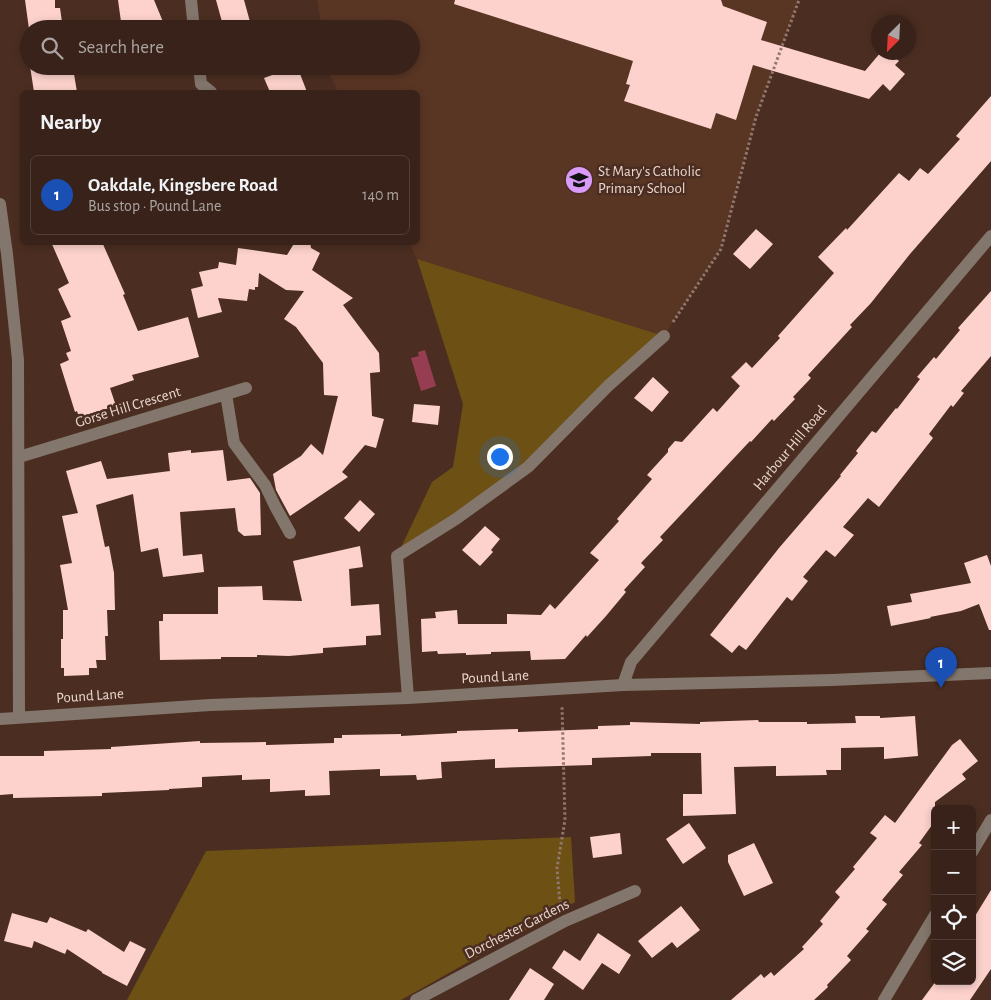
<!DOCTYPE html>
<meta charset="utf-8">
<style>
:root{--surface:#382219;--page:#3f2a22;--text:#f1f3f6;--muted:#aba4a2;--line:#523f38;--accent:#d6ab8b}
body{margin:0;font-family:"Alegreya Sans",sans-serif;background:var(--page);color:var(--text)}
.controls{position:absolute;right:15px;bottom:15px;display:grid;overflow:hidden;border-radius:8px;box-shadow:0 2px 8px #0003}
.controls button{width:45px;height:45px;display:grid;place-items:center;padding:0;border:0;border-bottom:1px solid var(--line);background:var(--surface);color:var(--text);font:25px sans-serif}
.compass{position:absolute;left:871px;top:15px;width:45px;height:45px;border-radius:50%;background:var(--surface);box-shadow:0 2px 8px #0003;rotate:204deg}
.you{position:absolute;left:499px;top:456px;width:18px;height:18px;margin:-12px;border:4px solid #fff;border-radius:50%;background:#1a73e8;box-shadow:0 0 0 8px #1a73e833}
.badge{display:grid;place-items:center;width:32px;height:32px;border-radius:50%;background:var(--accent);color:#fff;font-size:16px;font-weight:700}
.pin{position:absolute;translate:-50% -41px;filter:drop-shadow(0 1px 2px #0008)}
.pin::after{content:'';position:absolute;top:26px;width:18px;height:15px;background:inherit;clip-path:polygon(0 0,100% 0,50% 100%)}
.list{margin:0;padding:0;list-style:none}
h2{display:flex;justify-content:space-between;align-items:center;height:65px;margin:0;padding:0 20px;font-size:21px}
h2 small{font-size:16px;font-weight:400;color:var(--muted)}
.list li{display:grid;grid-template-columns:32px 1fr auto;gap:15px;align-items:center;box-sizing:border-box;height:80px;margin:0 10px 10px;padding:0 10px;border:1px solid var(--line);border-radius:8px}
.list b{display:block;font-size:19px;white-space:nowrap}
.list p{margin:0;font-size:16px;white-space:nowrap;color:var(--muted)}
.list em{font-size:16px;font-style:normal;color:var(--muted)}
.icon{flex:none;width:28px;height:28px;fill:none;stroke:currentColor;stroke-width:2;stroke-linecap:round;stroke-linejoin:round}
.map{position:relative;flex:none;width:991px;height:1000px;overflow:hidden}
.search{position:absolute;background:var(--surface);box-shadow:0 2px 8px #0003;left:20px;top:20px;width:400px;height:55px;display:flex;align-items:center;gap:12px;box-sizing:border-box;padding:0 18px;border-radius:28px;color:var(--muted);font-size:19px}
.panel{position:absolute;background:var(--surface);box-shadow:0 2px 8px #0003;left:20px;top:90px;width:400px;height:155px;border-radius:8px}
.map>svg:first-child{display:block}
</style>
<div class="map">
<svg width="991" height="1000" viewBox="0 0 991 1000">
<rect width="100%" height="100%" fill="#4b2e21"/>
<path fill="#593524" d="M317,0H799L756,117L721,249L664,336L417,259L409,243L418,242V92H338L330,75L329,66H411V29H322Z"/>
<path fill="#6d5014" d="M417,259L664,336L528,467L397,556L432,482L453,467L463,404Z
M571,837L575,902L401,1000H127L206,851Z"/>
<path fill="#973d51" d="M425,350L436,386L421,391L411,358L419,356L418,352Z"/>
<path fill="#fdd2cc" d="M25,0H55V8H60L63,29H29Z
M118,0H154L166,29H122Z
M216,0H244L252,29H224Z
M455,0H721L723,6L767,22L761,40L865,71L881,52H889L899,61L895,65L905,74L890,91L883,84L869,99L753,65L736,120L716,113L711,129L624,101L630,85L626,84L633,61L454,4Z
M30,66H71L72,74H74L77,92H34Z
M297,66L307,92H270L264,78Z
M991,96V161L910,254L871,303L850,325L852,327L808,375L811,378L793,397L795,399L774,421L772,419L751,442L750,441L660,537L663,540L641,563L645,567L624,590L626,592L606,616L587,637L586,635L565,659L531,660L530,651L491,652V654L466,655V653L438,654L437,651L422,652L421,619L436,618L435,612L457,610L458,624H507V614L541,615L550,604L555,609L599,560L590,553L619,521L617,519L652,479L647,475L668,452V449L675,441L682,442L713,408L717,412L740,386L731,377L746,362L752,368L780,338L778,336L834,273L818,257L846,228L847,230L899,173L909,181L920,168L928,174L960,139L956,136Z
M756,229L773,244L750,269L733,254Z
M51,242H102L125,294L123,295L138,331L188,317L199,357L132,375L134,380L110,388L116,406L79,417L77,411L75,412L60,364L69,360L66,353L71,351L61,321L71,317L58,289L69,283Z
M295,242H310L311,248L320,253L312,270L353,298L343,305L379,353L380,372L370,373L372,416L384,419L376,448L365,445L342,472L348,477L290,516L276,490L273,474L301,456L311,444L323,455L338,396L324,395L323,363L296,327L284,319L304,291L286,290L259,273L258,287H255V290L249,289L247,301L218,298L222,312L198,318L191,289L203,286L199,272L218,268L219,262L236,265L238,248L287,255Z
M991,291V356L961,391L964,393L953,407L951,405L929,434L933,438L879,507L868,498L843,527L854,535L835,557L826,550L803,577L808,581L792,601L787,597L746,650L739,645L732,653L710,635L779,548L841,476L840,475L858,453L856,451L872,431L876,433L896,408L897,409L920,379L917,377L934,357L936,359L960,330L958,328Z
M653,377L669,392L652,412L634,398Z
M414,404L440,406L438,425L412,422Z
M191,450V453L223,450L227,481L250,478L260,493L261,535L244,536L238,531L235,508L180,512L183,556L202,554L204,572L163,577L158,548L141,552L133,494L96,505L105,547L109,546L114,573L115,610H107L108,636H105L106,660H96L97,668H89V675L64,676V668H61V639H63V610H68L60,565L72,563L62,516L78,513L66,471L101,461L107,479L170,471L168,453Z
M360,500L375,514L359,532L344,518Z
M485,526L500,539L491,550L493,552L480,566L462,550Z
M360,546L363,567L349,569L351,606L379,604L381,635L366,636V645L323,648V653L289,656L257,655V657H221V659L160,660L159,621H163V614H218V587L262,586L263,600L302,601L293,561Z
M987,555L991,566V630H989L979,604L961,611L930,617L931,618L891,626L887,606L912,602L910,594L971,583L964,563Z
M855,716H880V718L915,716L918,756L884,759V747L841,748V770H826L827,775L776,776V766L734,767L736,814L683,816V794H702L701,753H651V756L592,758V765L495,768V759L441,762L442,778L417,780L416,775L380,776V769L329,771L330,795L305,796V790L270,792V779L242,780V775L202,777V787L169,789V790L102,793V796L13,798V794L0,795V756H44V751L111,749V747L200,741V743L266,742V745L334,743V738H342V735L401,734V736L457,733V731L518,729V732L598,729V726L630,725V722L700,724V722L758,720L759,722H807V724L856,723Z
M960,739L978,761L962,774L966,779L935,802V821L919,843L922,845L899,872L903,875L882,900L887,904L866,929L869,931L847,956L851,960L827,985L828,987L814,1000H731L761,974L764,978L771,972L774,976L804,949L802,947L823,924L820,921L840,897L835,892L855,869L853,867L877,838L870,833L885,815L895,823L952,745Z
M689,823L706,848L683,864L666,839Z
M620,833L622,854L593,858L590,837Z
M754,843L773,883L744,896L728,862V855Z
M991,890V969L970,1000H922L936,981H972V921Z
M681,906L700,930L677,948L672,942L652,958L638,941Z
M12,913L47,923L50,917L86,932L88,929L124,952L130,941L146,949L127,986L102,973V972L67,949L65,954L34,941L32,948L4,941Z
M598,933L631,955L619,974L602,963L583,990L552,968L564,950L580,961Z
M530,968L554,984L544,1000H509Z"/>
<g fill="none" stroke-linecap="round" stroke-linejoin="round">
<path stroke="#90786d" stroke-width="3" stroke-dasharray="2.5 2.5" stroke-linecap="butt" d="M673,322L721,249L756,117L799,0
M560,904L557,868L565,820L562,706"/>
<path stroke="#83766c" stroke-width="12" d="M191,0L194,29
M199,66L201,84L211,92
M0,204L7,254L18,360L19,717
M226,394L234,443L265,485L275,506L290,533
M19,457L246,388
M623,685L631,662L991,236
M408,698L397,556L456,519L528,467L608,386L664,336
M0,719L210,705L408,698L623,685L832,680L991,673
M972,852L991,820
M416,1000L565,921L635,891
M884,1000L935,915"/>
</g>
<defs>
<symbol id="school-disc" viewBox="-11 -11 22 22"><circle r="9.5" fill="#d99af8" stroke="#4b2e21"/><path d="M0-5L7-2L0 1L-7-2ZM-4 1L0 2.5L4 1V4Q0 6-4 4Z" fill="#111"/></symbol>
</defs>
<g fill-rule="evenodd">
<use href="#school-disc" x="563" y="164" width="32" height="32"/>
</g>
<g text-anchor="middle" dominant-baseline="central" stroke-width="5" stroke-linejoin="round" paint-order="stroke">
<g font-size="15" fill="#e9d6ce" stroke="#4b2e21" text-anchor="start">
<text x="598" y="171">St Mary's Catholic<tspan x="598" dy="17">Primary School</tspan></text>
</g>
<g font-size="15" fill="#e9d6ce" stroke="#4b2e21">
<text transform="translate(128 407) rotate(-17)">Gorse Hill Crescent</text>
<text transform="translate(790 448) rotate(-50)">Harbour Hill Road</text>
<text transform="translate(495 677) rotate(-3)">Pound Lane</text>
<text transform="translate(90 696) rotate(-4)">Pound Lane</text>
<text transform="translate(517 929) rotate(-27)">Dorchester Gardens</text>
</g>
</g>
</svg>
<div class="controls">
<button>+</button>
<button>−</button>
<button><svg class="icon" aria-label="locate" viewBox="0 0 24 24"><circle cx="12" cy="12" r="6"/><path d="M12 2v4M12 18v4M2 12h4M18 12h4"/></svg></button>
<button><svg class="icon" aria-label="layers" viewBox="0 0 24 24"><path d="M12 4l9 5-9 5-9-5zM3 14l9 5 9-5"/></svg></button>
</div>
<svg class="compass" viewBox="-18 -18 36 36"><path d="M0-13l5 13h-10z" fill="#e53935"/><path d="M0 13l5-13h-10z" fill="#aba4a2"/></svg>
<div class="you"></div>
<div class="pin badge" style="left:941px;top:688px;background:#1a4fb4">1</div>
<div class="search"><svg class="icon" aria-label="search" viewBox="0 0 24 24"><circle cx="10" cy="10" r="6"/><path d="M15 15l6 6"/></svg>Search here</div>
<section class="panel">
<h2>Nearby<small></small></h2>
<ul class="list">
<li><span class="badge" style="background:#1a4fb4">1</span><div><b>Oakdale, Kingsbere Road</b><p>Bus stop · Pound Lane</p></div><em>140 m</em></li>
</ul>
</section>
</div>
